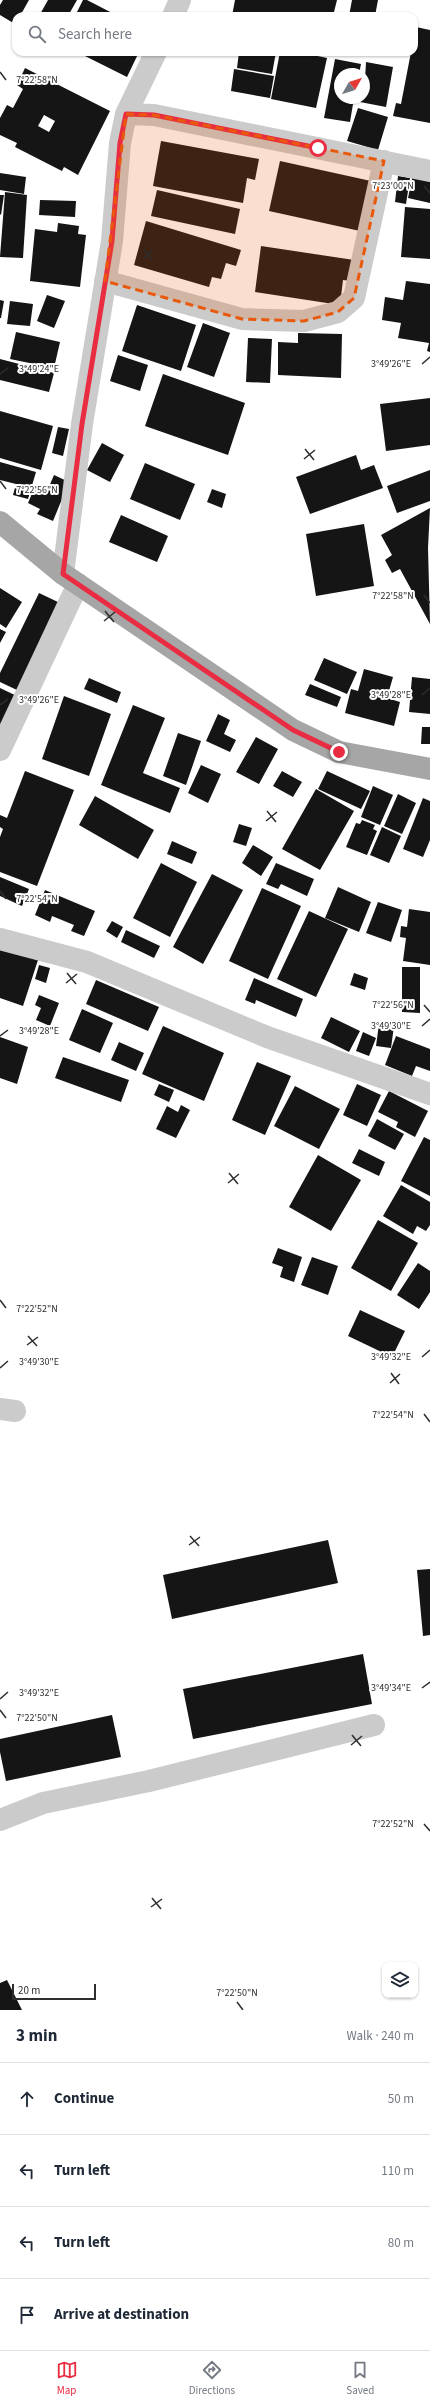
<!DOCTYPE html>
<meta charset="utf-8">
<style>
:root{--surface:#fff;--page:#f6f6f7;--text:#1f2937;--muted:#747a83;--line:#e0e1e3;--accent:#ea2c42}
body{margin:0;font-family:"Source Sans 3",sans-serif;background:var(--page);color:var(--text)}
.controls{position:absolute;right:12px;bottom:12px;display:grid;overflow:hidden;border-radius:8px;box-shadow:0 1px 3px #0004}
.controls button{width:36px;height:36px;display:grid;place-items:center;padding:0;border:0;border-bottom:1px solid var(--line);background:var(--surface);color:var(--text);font:20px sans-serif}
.compass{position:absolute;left:334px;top:68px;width:36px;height:36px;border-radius:50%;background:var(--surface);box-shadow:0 1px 3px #0004;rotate:51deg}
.scale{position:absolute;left:12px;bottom:10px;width:84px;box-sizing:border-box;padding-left:4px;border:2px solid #2e2e2e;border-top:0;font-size:11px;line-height:14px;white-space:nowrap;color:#2e2e2e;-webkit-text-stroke:3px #fff;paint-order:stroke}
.stop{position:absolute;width:12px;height:12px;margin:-9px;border:3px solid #ea2c42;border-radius:50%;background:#fff}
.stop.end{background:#ea2c42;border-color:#fff;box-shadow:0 1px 4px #0008}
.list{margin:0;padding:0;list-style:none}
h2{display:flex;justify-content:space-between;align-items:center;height:52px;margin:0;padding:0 16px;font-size:17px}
h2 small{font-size:13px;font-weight:400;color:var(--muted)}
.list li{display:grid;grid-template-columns:26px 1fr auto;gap:12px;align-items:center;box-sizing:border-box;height:72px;padding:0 16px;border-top:1px solid var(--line)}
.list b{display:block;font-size:15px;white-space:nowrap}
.list em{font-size:13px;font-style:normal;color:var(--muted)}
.icon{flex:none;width:22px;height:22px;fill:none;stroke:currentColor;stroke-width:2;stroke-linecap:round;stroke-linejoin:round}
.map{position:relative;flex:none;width:430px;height:2010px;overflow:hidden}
.search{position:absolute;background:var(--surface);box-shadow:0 1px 3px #0004;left:12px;right:12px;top:12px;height:44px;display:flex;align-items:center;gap:10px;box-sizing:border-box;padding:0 14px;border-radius:12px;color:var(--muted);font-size:15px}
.sheet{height:340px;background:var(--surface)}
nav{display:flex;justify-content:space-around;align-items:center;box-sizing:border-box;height:56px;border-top:1px solid var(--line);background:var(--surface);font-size:11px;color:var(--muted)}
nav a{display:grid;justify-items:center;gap:2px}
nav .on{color:var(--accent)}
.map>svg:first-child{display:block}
</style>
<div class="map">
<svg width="430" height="2010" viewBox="0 0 430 2010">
<rect width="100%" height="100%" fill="#fff"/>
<path fill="#151515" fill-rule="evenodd" d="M3,0H29L20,16H16L15,24L0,15V5Z
M48,0H77L68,16H39Z
M83,0H87L118,16H75Z
M235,0H337L333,16H232Z
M352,0H378L375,16H349Z
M416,27L430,30V123L393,116L396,103L401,104L411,52H414Z
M77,52H139L127,77Z
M239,52H276L272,74L237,68Z
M280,52H299L327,58L316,108L271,99Z
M352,52H368L367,56Z
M335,59L361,64L359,74H340V98H354L350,122L324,118Z
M366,62L393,67L386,107L360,102V98H364Z
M25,68L110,111L78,175L64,167L62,171L15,147L17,143L0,135V118L7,105L13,108L23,89L17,85ZM44,115L55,121L49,132L38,126Z
M234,69L274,76L270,98L231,91Z
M358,108L388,117L378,150L347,141Z
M161,141L259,159L255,180L247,178L243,203L153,186Z
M280,161L371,181L360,231L269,211Z
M0,173L26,177L24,194L0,190Z
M413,174L430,177V203L408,198Z
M398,176L410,178L406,204L395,202Z
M157,190L240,209L235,234L151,216Z
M5,192L27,195L23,258L0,257Z
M0,195H4L1,215L0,214Z
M40,200L76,201L75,217L39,215Z
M405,207L430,209V259L401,257Z
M146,221L241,250L236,266L226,263L221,279L212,277L209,287L134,265Z
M58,223L79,226L78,234L86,235L80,287L30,281L35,229L57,232Z
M261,246L354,260L351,281L343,280L340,305L255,292Z
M406,281L430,284V352L427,351L429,343L398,338L401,323L382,320L385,297L403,300Z
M47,295L65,301L54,328L37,321Z
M0,300L4,301L1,318H0Z
M10,301L33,304L30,326L7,324Z
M137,305L196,325L181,371L122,351Z
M203,323L230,333L214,377L187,367Z
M16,332L60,342L54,368L10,359Z
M298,333L342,334L341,378L278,375V342L298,343Z
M248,338L272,339L270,383L246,382Z
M118,355L148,365L140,391L110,381Z
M0,359L54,373L49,392L0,380Z
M163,374L245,403L228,455L145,426Z
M430,398V445L386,451L380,404Z
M0,411L53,426L41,470L0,458Z
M58,427L69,429L63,456L52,453Z
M102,443L124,455L110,482L87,470Z
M356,455L361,470L374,465L383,488L310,514L296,477Z
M0,462L36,472L28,499L13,495L16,484L0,480Z
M145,463L195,484L180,520L130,499Z
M430,470V501L397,513L387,486Z
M54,475L69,482L53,521L37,514L40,509L28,503L36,484L48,489Z
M212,489L226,494L222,508L207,502Z
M430,508L428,548L430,624L400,569L392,573L385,560L392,555L381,535Z
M121,515L168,536L157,562L109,542Z
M364,524L374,586L316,596L306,534Z
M0,588L22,602L6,628L0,624Z
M39,593L60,603L17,690L0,682V673Z
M0,629L6,632L0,643Z
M324,658L357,672L347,694L314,680Z
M364,669L393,677L387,698L400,702L394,726L345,713L351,689L358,691Z
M412,677L430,679V714L409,712Z
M89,678L121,692L117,703L84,689Z
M310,684L341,697L337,707L305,695Z
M0,688L19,697L0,731Z
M64,696L111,714L89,776L42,759Z
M133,705L165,718L143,773L180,788L170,813L101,785Z
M218,714L230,720L224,734L236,740L230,752L206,741Z
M422,727H430V744H421Z
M178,733L201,741L186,785L163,776Z
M256,737L278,749L259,784L236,772Z
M201,765L221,774L208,803L188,793Z
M25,771L74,790L37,886L0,872V837L3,829L0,827V815L7,818Z
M282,771L302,782L293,797L273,786Z
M327,771L370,791L361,809L318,789Z
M373,786L393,795L380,825L361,817Z
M316,789L354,811L320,870L282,849Z
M398,794L416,803L402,834L384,826Z
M95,796L154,830L138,859L79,825Z
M423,798L430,801V840L423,857L403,849Z
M362,820L375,825L373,829L377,831L367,855L346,847L356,823L360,824Z
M239,824L252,828L246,846L233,842Z
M382,827L401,836L389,863L370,855Z
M172,841L197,852L192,864L167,854Z
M253,845L273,857L261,876L242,863Z
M161,863L197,882L170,937L133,918Z
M276,863L314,879L307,896L281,884L278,889L266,884Z
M212,874L243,890L203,964L173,947Z
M0,877L29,889L22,906L0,896Z
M338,887L371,902L359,932L325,918Z
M262,888L301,906L268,979L229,961Z
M45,890L95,911L84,936L71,931L74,925L52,916L50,922L35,915Z
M378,902L402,910L391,942L366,933Z
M409,909L430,912V965L403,961L406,938L400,937L401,926L407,927Z
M309,911L348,929L316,997L277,979Z
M112,921L123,927L117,938L106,931Z
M126,930L160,946L154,958L121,942Z
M0,948L38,960L23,1006L0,998Z
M39,965L50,968L46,983L35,979Z
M402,967H420V1013L402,1012Z
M354,973L368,978L365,990L350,985Z
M254,978L303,999L296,1017L256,1000L255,1004L245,1000Z
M96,980L159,1007L148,1031L86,1004Z
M39,995L59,1003L50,1026L36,1020L41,1008L35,1005Z
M82,1009L113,1023L100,1053L69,1040Z
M331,1017L360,1031L349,1052L321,1038Z
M379,1024L394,1026L391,1048L376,1046Z
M163,1026L224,1053L204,1101L142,1074Z
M363,1032L376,1038L369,1056L356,1051Z
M396,1036L430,1049V1071L416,1066L412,1076L385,1065Z
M0,1037L28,1047L17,1084L0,1078Z
M119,1042L144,1053L136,1071L111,1060Z
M63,1057L129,1080L121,1102L55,1078Z
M257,1062L291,1076L265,1135L232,1120Z
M159,1084L174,1090L169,1102L154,1095Z
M357,1084L381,1095L367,1126L343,1115Z
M295,1086L340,1109L319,1149L274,1126Z
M389,1091L428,1111L415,1137L396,1127L398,1122L378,1112Z
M181,1105L190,1110L176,1138L156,1129L167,1106L178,1112Z
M377,1119L404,1134L395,1150L368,1136Z
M424,1137L430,1140V1196L401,1181Z
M359,1149L385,1162L379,1176L352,1163Z
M318,1155L361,1180L331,1231L289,1207Z
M401,1185L430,1202V1225L426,1231L417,1226L413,1234L383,1216Z
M378,1220L418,1243L391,1291L351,1268Z
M278,1248L302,1257L294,1282L280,1277L283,1267L272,1263Z
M312,1257L338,1266L328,1295L301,1285Z
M418,1263L430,1271V1292L419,1309L397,1295Z
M360,1310L405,1331L392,1357L348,1336Z
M328,1540L338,1583L172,1619L163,1575Z
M430,1569V1635L423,1636L417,1570Z
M363,1654L372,1704L193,1739L183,1689Z
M112,1715L121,1757L6,1781L0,1752V1739Z
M7,1980L22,2010H0V1983Z"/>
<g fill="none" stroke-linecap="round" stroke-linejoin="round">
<path stroke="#cbcbcb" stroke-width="22" d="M173,16L180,0
M126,114L154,115L430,171
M105,281L242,319L304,321L338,312L354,298L384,161
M63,574L82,424L112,241L120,143L126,114L156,52
M0,750L78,584
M0,939L87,962L267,1037L430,1094
M0,1409L15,1411
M0,1820L43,1803L149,1781L374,1725"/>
<path stroke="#a6a6a6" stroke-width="22" d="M0,522L63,574L293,730L339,752L430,769"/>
</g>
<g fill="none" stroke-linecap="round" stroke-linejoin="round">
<path stroke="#ea2c42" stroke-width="5" d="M318,148L154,115L126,114L120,143L112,241L82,424L63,574L293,730L339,752"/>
</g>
<path fill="#e8590c" fill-opacity="0.2" stroke="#e8590c" stroke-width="3" stroke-dasharray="8 5" stroke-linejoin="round" d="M126,114L154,115L384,161L354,298L338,312L304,321L242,319L105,281Z"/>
<path fill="none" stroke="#2e2e2e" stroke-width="1.5" d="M0,72L6,80M424,186L430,193M144,249L152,260M143,259L153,250M422,364L430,357M0,374L8,368M305,449L314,460M304,459L315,450M0,481L6,489M424,595L430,603M105,611L114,622M104,621L115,612M422,695L430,688M0,705L8,699M267,811L276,822M266,821L277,812M0,891L6,899M67,973L76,984M66,983L77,974M424,1005L430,1012M422,1026L430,1019M0,1036L8,1030M229,1173L238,1184M228,1183L239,1174M0,1300L6,1308M28,1336L37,1346M27,1345L38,1337M422,1357L430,1350M0,1368L8,1361M391,1373L399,1384M390,1383L400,1374M424,1414L430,1422M190,1536L199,1546M189,1545L200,1537M422,1688L430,1682M0,1699L8,1692M0,1710L6,1718M352,1735L361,1746M351,1745L362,1736M424,1824L430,1831M152,1898L161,1909M151,1907L162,1899M237,2002L243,2010"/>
<g font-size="10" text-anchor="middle" fill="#2e2e2e" stroke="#fff" stroke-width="4" stroke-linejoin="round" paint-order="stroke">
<text x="37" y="83">7°22'58"N</text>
<text x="393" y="189">7°23'00"N</text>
<text x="391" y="367">3°49'26"E</text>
<text x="39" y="372">3°49'24"E</text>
<text x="37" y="493">7°22'56"N</text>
<text x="393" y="599">7°22'58"N</text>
<text x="391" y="698">3°49'28"E</text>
<text x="39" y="703">3°49'26"E</text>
<text x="37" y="902">7°22'54"N</text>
<text x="393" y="1008">7°22'56"N</text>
<text x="391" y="1029">3°49'30"E</text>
<text x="39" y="1034">3°49'28"E</text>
<text x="37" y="1312">7°22'52"N</text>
<text x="391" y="1360">3°49'32"E</text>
<text x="39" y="1365">3°49'30"E</text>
<text x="393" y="1418">7°22'54"N</text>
<text x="391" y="1691">3°49'34"E</text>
<text x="39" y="1696">3°49'32"E</text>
<text x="37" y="1721">7°22'50"N</text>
<text x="393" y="1827">7°22'52"N</text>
<text x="237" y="1996">7°22'50"N</text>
</g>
</svg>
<div class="controls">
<button><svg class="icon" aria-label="layers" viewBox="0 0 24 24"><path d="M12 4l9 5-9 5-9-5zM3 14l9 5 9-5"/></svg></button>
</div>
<svg class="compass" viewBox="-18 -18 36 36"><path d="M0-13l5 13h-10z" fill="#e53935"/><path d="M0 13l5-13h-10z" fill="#747a83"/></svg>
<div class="scale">20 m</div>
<div class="stop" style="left:318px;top:148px"></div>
<div class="stop end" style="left:339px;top:752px"></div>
<div class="search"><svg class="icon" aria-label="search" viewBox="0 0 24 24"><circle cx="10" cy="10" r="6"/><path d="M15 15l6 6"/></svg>Search here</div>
</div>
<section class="sheet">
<h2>3 min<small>Walk · 240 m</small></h2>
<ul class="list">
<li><svg class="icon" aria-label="ahead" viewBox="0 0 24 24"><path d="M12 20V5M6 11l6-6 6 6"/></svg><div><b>Continue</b></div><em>50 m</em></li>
<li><svg class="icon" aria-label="left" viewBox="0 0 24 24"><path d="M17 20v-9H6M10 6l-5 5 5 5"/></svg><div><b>Turn left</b></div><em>110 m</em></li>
<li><svg class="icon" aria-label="left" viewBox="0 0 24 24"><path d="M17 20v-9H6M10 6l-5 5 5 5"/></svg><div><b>Turn left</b></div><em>80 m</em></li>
<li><svg class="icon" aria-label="arrive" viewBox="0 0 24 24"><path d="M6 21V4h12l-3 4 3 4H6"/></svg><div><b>Arrive at destination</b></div></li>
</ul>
</section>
<nav>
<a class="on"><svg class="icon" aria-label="map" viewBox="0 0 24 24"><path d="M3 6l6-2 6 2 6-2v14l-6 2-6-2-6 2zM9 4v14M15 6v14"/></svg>Map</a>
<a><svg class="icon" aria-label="directions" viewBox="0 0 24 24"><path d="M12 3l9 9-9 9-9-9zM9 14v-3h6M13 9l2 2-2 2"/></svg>Directions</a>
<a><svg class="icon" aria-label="saved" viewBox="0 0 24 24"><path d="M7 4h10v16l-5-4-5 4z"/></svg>Saved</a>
</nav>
